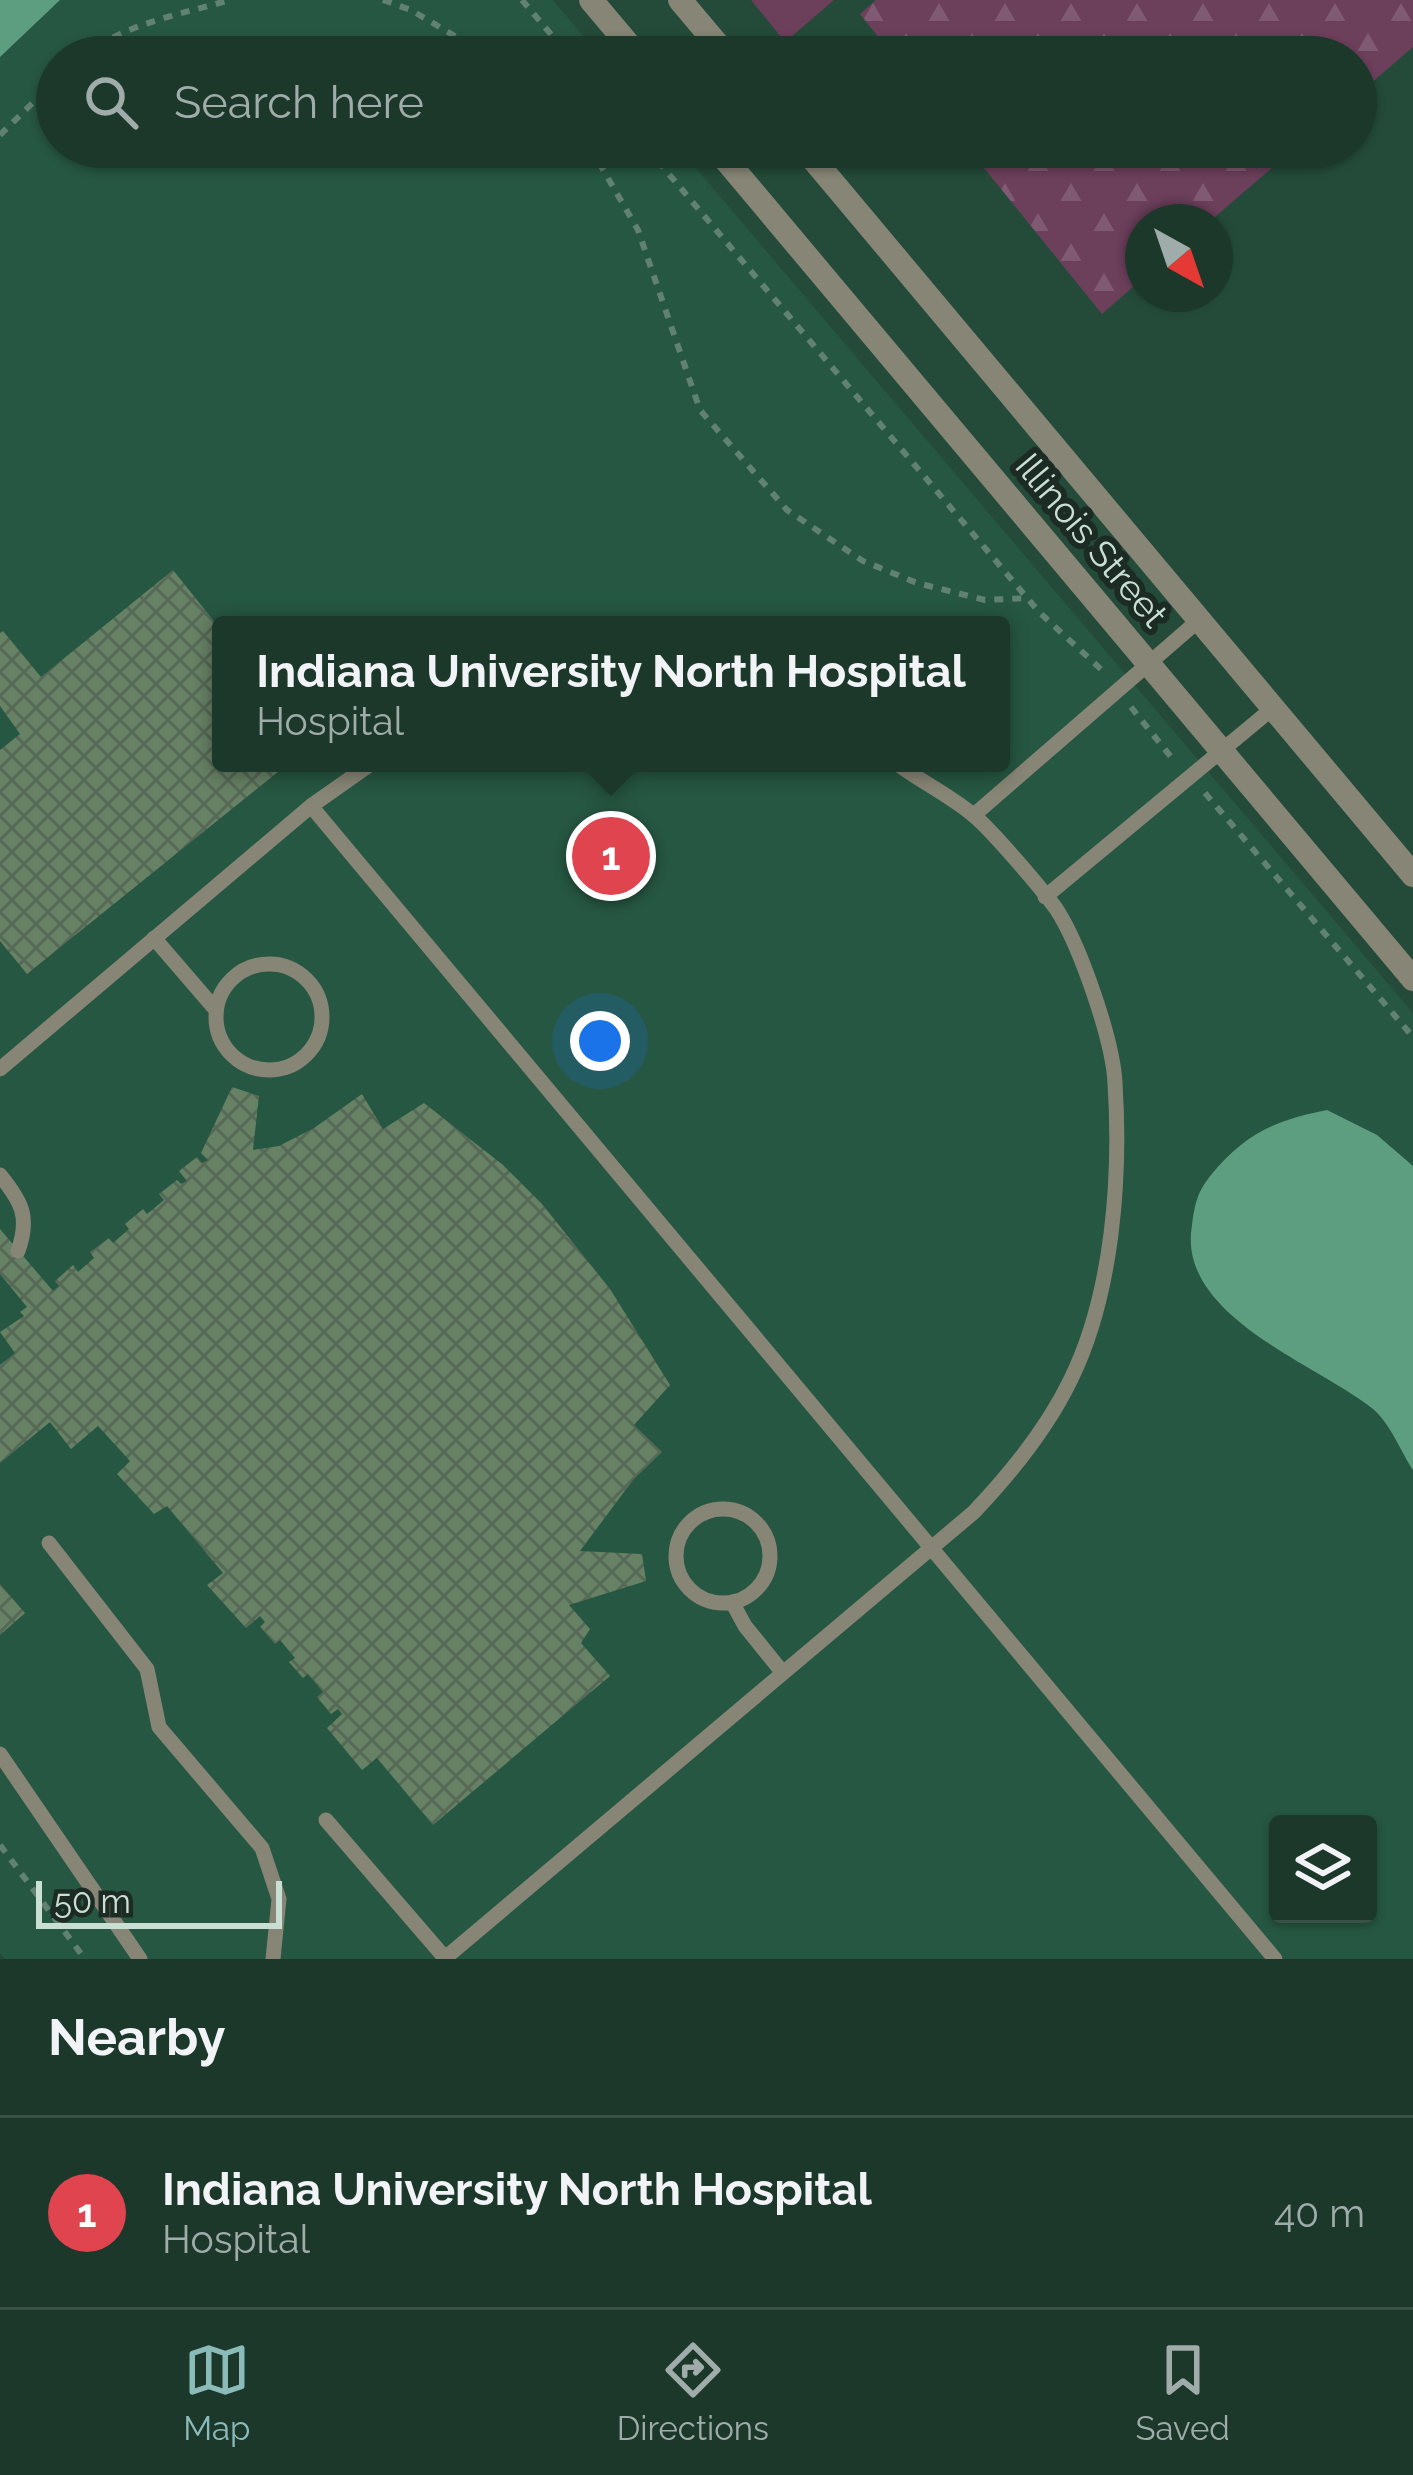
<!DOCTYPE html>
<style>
:root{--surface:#1b382b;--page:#243f33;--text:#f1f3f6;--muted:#a0aca9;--line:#395247;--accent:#8bbbb9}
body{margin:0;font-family:Raleway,sans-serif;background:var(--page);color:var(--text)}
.controls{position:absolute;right:36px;bottom:36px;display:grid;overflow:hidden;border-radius:12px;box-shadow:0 3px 9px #0004}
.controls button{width:108px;height:108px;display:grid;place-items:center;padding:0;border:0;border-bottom:3px solid var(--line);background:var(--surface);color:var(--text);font:60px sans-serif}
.compass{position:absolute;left:1125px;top:204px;width:108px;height:108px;border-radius:50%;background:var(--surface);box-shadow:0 3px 9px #0004;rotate:140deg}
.scale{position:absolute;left:36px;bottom:30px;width:246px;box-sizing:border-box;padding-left:12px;border:6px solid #cadfd4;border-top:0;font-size:33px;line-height:42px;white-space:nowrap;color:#cadfd4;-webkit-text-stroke:9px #1c2c24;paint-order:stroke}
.you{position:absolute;left:600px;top:1041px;width:42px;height:42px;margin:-30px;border:9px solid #fff;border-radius:50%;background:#1a73e8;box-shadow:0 0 0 18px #1a73e833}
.badge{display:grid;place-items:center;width:78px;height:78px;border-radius:50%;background:var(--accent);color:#fff;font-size:39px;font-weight:700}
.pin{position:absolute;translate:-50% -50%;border:6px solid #fff;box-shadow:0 3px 12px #0006}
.popup{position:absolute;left:212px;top:616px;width:798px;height:156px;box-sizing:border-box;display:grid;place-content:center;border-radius:12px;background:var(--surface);filter:drop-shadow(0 3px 9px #0005);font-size:39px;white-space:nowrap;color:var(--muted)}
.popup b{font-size:45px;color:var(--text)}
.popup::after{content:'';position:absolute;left:50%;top:100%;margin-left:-24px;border:24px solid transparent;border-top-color:var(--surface)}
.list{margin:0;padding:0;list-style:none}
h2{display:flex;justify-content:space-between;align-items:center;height:156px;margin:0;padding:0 48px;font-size:51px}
h2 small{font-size:39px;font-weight:400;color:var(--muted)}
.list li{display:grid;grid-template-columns:78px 1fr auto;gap:36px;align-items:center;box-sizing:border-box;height:192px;padding:0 48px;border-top:3px solid var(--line)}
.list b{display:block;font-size:45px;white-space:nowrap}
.list p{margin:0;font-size:39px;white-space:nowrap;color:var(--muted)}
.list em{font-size:39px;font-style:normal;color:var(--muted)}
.icon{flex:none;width:66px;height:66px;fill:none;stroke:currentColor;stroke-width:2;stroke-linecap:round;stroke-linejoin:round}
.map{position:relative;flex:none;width:1413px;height:1959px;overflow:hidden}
.search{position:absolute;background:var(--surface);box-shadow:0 3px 9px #0004;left:36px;right:36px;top:36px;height:132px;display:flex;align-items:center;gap:30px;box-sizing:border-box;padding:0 42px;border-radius:66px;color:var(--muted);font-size:45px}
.sheet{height:348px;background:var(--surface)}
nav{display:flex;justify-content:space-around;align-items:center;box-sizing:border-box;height:168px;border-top:3px solid var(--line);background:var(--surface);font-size:33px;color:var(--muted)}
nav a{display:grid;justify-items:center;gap:6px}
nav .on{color:var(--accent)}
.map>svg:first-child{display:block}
</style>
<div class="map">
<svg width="1413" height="1959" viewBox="0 0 1413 1959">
<defs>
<pattern id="forest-firs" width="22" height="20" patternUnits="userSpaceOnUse" patternTransform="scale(3)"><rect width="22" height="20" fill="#6c3f5b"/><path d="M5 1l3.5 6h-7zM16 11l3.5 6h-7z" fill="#805a72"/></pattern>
<pattern id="building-cross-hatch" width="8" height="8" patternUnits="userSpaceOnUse" patternTransform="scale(3)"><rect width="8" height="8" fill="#668164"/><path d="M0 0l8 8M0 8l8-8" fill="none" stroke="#566856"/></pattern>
</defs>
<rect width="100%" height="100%" fill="#244b39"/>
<path fill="#265742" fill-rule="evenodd" d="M0,0H553L601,57H57V147H678L1413,1013V1959H5L0,1953ZM221,625H1001V763H221ZM1278,1824H1368V1914H1278Z"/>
<path fill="#6c3f5b" d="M751,0H834L785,42Z"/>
<path fill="url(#forest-firs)" d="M876,0H1413V47L1356,96V57H894L860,14Z
M967,147H1296L1209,222H1143V278L1102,314Z"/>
<path fill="#5d9e80" d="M0,0H60L0,57Z
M1327,1110L1377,1135L1413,1166V1470C1401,1452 1390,1423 1373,1409C1317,1364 1176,1316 1192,1225C1195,1204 1197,1192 1211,1175C1245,1134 1275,1120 1327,1110Z"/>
<path fill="url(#building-cross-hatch)" d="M173,570L221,630V763H289L27,974L0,941V750L20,734L0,706V633L3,631L41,677Z
M232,1087L259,1096L253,1150L279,1146L314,1128L362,1094L383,1129L424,1103L503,1165L542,1204L610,1289L670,1385L634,1425L662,1452L633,1480L580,1551L642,1554L646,1581L569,1605L590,1629L581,1643L610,1676L433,1825L377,1758L362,1770L327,1728L342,1714L338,1709L331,1714L317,1697L323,1692L308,1674L303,1678L289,1662L295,1658L280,1640L275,1644L260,1627L265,1622L260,1616L246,1628L207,1585L223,1573L167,1506L154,1514L117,1474L130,1461L98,1426L71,1449L50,1422L0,1463V1365L15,1353L0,1332L24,1316L20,1312L27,1307L0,1274V1229L53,1291L59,1286L55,1281L73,1265L78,1272L94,1258L90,1252L109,1238L113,1243L129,1229L125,1224L143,1209L147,1214L164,1200L159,1194L177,1180L181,1184L187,1181L179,1171L197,1157L202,1163L208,1160L201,1153Z
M0,1584L25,1613L0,1635Z"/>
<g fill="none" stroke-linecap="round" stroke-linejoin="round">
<path stroke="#618172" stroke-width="6" stroke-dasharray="9 9" stroke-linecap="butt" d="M383,0L411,10L490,57
M522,0L570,57
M83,57C122,24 182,14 230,0
M0,135L57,79
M590,147L638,230L700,410L787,510L863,561L917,583L985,600L1027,598
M646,147L1039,612L1105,673
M1131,707L1175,762
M1205,793L1413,1037
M0,1845L85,1959"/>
<path stroke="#878575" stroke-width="15" d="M311,806L1275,1959
M974,815L1199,620
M1045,897L1273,708
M154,938L216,1010
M216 1017a53 53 0 1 1 106 0a53 53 0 1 1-106 0Z
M0,1069L311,806L372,763
M0,1175C22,1202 30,1217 18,1251
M676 1556a47 47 0 1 1 94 0a47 47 0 1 1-94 0Z
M49,1543L147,1669L159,1727L262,1848L279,1899L273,1959
M732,1602L745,1626L783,1673
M0,1754L140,1959
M326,1820L445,1958
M444,1959L974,1512C1012,1472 1047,1429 1071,1379C1113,1293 1121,1177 1115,1083C1113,1040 1080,946 1057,910C1043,890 990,828 972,814C949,795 920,781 896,763"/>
<path stroke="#878575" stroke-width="24" d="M591,0L639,57
M680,0L728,57
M715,147L1413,979
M803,147L1413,875"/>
</g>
<g text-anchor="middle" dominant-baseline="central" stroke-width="12" stroke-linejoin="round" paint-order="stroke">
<g font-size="36" fill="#cadfd4" stroke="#1c2c24">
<text transform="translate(1092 540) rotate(50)">Illinois Street</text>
</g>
</g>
</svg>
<div class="controls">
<button><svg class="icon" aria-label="layers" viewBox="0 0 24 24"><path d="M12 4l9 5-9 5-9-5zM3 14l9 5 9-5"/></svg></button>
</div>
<svg class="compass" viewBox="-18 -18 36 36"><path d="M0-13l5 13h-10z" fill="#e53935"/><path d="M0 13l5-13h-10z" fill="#a0aca9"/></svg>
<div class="scale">50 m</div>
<div class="you"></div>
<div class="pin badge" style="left:611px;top:856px;background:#e0444e">1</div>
<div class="popup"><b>Indiana University North Hospital</b>Hospital</div>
<div class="search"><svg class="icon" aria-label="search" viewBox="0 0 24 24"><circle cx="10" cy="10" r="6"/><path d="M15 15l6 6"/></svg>Search here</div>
</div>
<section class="sheet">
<h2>Nearby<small></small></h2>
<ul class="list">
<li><span class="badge" style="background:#e0444e">1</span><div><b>Indiana University North Hospital</b><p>Hospital</p></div><em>40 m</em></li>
</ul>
</section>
<nav>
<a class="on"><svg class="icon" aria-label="map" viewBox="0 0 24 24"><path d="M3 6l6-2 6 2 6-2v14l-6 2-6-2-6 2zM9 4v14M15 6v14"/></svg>Map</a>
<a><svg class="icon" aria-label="directions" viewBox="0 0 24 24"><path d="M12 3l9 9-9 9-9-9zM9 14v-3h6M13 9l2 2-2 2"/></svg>Directions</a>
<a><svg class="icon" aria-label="saved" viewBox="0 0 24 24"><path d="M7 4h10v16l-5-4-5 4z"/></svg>Saved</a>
</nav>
